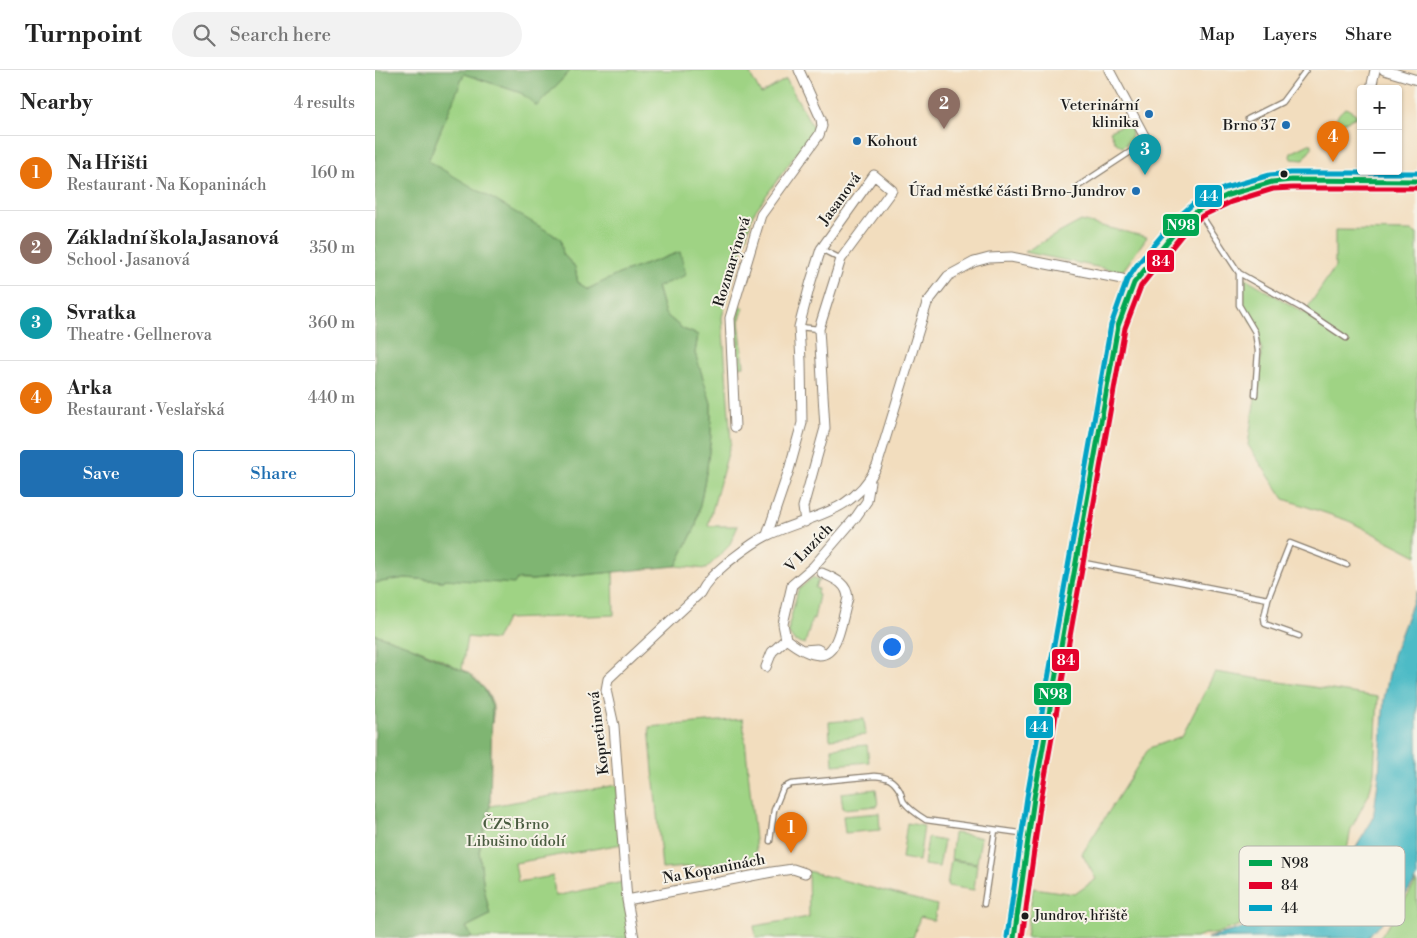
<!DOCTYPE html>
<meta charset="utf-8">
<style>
:root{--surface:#fff;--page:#f2f2f2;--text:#222;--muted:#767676;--line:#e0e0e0;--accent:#1f6fb2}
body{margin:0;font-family:"Libre Bodoni",serif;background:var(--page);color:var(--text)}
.controls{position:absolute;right:15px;top:15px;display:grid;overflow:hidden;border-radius:5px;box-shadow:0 1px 4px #0004}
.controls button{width:45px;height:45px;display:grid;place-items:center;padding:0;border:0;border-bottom:1px solid var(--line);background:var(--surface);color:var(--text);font:25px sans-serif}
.you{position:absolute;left:516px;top:576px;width:18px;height:18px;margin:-12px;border:4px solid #fff;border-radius:50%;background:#1a73e8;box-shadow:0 0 0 8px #1a73e833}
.badge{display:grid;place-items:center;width:32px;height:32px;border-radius:50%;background:var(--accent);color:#fff;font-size:16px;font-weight:700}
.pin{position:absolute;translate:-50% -41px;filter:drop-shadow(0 1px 2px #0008)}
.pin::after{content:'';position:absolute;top:26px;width:18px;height:15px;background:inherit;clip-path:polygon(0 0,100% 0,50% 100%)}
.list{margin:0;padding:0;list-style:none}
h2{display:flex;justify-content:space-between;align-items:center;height:65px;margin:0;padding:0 20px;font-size:21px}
h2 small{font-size:16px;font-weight:400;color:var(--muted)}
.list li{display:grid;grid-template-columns:32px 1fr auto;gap:15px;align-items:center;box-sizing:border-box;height:75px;padding:0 20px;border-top:1px solid var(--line)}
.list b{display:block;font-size:19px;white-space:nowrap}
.list p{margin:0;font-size:16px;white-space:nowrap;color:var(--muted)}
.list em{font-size:16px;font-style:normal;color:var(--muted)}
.actions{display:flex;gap:10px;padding:15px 20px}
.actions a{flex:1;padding:11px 0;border:1px solid var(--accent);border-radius:5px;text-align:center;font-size:18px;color:var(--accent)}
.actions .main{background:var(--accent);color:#fff}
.icon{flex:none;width:28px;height:28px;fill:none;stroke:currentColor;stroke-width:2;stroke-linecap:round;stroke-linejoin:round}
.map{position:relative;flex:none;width:1042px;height:868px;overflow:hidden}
header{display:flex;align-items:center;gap:30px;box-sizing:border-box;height:70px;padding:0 25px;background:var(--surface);border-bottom:1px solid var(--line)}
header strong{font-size:24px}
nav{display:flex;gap:28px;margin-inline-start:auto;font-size:18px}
.search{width:350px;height:45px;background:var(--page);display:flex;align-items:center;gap:12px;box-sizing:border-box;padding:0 18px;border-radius:28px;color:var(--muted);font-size:19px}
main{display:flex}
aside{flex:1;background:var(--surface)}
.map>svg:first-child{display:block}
</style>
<header>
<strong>Turnpoint</strong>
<div class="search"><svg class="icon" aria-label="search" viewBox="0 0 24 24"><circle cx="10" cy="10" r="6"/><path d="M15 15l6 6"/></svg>Search here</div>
<nav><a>Map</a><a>Layers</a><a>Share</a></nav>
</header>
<main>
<aside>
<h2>Nearby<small>4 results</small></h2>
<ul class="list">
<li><span class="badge" style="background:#e8710a">1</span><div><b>Na Hřišti</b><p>Restaurant · Na Kopaninách</p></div><em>160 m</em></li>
<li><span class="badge" style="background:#8d6e63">2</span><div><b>Základní škola Jasanová</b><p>School · Jasanová</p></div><em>350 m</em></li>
<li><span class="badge" style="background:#0f9aa8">3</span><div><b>Svratka</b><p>Theatre · Gellnerova</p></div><em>360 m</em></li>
<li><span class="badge" style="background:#e8710a">4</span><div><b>Arka</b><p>Restaurant · Veslařská</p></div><em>440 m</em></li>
</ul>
<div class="actions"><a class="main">Save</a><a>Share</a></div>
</aside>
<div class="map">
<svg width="1042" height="868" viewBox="0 0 1042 868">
<rect width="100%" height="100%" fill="#f7f3e8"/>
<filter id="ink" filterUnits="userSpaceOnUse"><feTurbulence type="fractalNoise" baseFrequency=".02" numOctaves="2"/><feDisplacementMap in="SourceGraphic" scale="10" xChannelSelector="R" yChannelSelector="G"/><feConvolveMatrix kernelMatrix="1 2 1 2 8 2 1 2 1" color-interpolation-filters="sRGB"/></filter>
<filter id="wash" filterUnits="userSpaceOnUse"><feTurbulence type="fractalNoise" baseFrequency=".0096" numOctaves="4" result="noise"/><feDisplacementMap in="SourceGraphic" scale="20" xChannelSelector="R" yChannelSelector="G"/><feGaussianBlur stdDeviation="1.12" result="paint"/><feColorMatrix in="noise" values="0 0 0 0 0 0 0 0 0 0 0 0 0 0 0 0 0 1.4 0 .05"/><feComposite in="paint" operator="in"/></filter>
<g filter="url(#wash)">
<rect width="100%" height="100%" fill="#f2ddbe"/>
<path fill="#9fd384" stroke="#5e7850" d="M196,0H373L386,24L411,9L439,59L378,144L347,247L356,372L333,456H363L354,476L331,499L301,496L321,456L332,398L336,365V333L320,283L323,265L308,259L290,244L282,216L305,182L244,204L213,219L203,213L200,197L188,184L53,91L89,4L146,23L162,36Z
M971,38L981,44V47L963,55H960C959,49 966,40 971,38Z
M754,52C759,63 758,71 747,77L740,72L735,61Z
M934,74H937V77L929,90L916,89L915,86L916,83Z
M706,151L772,167L747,202L649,182Z
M960,160L1037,161L1042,164V486L974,451L909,429L873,375L887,281L882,261L867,235V206L929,243L960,197Z
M365,236L369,238L364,251L369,296L364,297L361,251Z
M238,502L239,545L131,549L121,570L92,567L87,599C99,606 118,624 118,638C119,643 117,649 117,654C117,641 117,628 108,617C88,594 30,574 0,564V513L30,508L67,511L68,509L157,510Z
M438,507L445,511L442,512L440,518L443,519L442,524L444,525L439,549H437L430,574L419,571L414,564V555L423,520Z
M840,602L1003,627L999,703L994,724L976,759L972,780L949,809L919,834L907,840L840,864H829L821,868H651L658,818L700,824L721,809L707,784L774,678L807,666Z
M368,649L382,791L287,799L274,657Z
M489,649L491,665L455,669L454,652Z
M492,675L494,692L458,695L457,678Z
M242,715L247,774L140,793L143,812L178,806L180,826L248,812L257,868H96V865L91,857L115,845L109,818L104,781L115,736Z
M501,719L503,736L468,739L466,723Z
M504,743L505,760L470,763L468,746Z
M532,753L549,756L544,791L527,788Z
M579,763L606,767L602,793L576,789Z
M553,768L569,771L564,797L549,795Z
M576,790L602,794L599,820L572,816Z
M433,801L562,835L559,851L545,847L538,868H381L379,856L434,847Z
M1042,811V868H1004L1007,865Z"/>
<path fill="#7fb572" stroke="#4e6847" d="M0,0H196L162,36L146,23L89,4L53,91L186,169L188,184L200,197L203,213L213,219L244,204L305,182L311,205L282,217L290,244L308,259L323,265L320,283L336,333V365L332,398L321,456L301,496L157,510L142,509L139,514L69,509L68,511L30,508L0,513Z
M0,564L32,575L93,603L109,618L117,636L115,736L104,781L109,818L115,845L91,857L96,865V868H0Z"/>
<path fill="#4dbbc6" stroke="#346c71" d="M1042,521V807L1040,812L1012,848L997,862L993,868H832L907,847L925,836L952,812L977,784L998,749L1004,705L1009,629L1018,585Z"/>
</g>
<g filter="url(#ink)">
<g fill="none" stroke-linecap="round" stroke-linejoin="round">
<defs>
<path id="lane" d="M873,49L907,32L931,0
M705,115L772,71
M824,142L864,203L926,238L971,268
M446,179L466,189
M864,203V235L880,262L883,281L880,325
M424,257L444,259
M704,492L893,529L915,473L972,495
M893,529L889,548L890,554L924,566
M395,771L399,740L408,718L416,714L499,706C513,707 518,709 525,721C527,725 527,729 529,732C535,740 543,745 551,750L653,764
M609,834L620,760"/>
<path id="street" d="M734,0L772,71
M1009,0L1042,10
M996,19L1000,0
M360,357L355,248L386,145L444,65L447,56L446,49L424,0
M392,465L414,400L427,353L426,291L424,257L436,211L446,179L499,105L517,120L466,189L444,259L450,358L428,437L430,452
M447,503C460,509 472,513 473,528C462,569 461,608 411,569L408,554L417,515L438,497L481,447L492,431L495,412
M428,580L442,579L449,583
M391,597L397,582L411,569
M252,830L397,802L418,799L430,803
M259,868L252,830L239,656L231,620L233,609L325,523C332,509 342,502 353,492C365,483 377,473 391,466C435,445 478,445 502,396L552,233L573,206L599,192L614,188L636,187L747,209L759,213"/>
<path id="secondary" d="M639,868L659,728L743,256L759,213L768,200L805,156L823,140L853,125L872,119L897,112L917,110L1042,111"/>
</defs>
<use href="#lane" stroke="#877c6d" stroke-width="7"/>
<use href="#street" stroke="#877c6d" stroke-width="11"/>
<use href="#secondary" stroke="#877c6d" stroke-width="15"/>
<use href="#lane" stroke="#fff" stroke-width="4.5"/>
<use href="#street" stroke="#fff" stroke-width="9"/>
<use href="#secondary" stroke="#fbe5cf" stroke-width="12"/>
<defs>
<path id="bus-1" d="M639,868L659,728L743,256L759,213L805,156L823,140L853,125L897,112L917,110L1042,111"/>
<path id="bus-2" d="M647,868L666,729L750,258L766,216L810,161L827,146L856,132L898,119L917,118H1042"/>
<path id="bus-3" d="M632,867L652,727L736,255L752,210L762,195L799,151L818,134L850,118L895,105L916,103H1042"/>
</defs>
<use href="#bus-1" stroke="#f7f3e8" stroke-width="9"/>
<use href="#bus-2" stroke="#f7f3e8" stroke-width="9"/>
<use href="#bus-3" stroke="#f7f3e8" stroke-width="9"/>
<use href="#bus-1" stroke="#00a651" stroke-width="5"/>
<use href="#bus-2" stroke="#e4002b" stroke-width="5"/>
<use href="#bus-3" stroke="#01a2c5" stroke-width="5"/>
</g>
</g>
<g fill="#1f6fb2" stroke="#f7f3e8" stroke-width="2">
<circle cx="774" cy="44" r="5"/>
<circle cx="911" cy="55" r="5"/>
<circle cx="482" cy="71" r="5"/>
<circle cx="761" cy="121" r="5"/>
</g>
<g fill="#1c1c1c" stroke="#f7f3e8" stroke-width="2">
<circle cx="909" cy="104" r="4.5"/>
<circle cx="650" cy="846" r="4.5"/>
</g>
<g text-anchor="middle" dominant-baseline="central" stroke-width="4" stroke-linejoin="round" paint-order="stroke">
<g font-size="14" fill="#1c1c1c" stroke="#f7f3e8" text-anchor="start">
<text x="659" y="846">Jundrov, hřiště</text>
</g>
<g font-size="15" fill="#1c1c1c" stroke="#f7f3e8" text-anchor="end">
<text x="764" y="35">Veterinární<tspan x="764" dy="17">klinika</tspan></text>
<text x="901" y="55">Brno 37</text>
<text x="492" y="71" text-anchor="start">Kohout</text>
<text x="751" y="121">Úřad městké části Brno-Jundrov</text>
</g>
<g font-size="15" fill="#1c1c1c" stroke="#f7f3e8">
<text transform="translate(465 129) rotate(-54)">Jasanová</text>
<text transform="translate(357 192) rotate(-73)">Rozmarýnová</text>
<text transform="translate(434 478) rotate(-46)">V Luzích</text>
<text transform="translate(224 663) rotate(-97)">Kopretinová</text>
<text transform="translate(339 799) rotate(-11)">Na Kopaninách</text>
</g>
<g font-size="15" fill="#4a5c40" stroke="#f7f3e8">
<text x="141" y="754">ČZS Brno<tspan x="141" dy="17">Libušino údolí</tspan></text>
</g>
</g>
<rect x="864" y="776" width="166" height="80" rx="8" fill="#f7f3e8" stroke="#b5b2ab" stroke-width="1"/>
<rect x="874" y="790" width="23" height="6" fill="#00a651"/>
<rect x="874" y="812" width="23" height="7" fill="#e4002b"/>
<rect x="874" y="835" width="23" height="6" fill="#01a2c5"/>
<g font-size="14" fill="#1c1c1c">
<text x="906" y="798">N98</text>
<text x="906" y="820">84</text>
<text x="906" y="843">44</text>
</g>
<g stroke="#f7f3e8" stroke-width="2">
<rect x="819" y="114" width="29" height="24" rx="5" fill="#01a2c5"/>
<rect x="787" y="143" width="38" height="24" rx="5" fill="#00a651"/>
<rect x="771" y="179" width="29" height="24" rx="5" fill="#e4002b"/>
<rect x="676" y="578" width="29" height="24" rx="5" fill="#e4002b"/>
<rect x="658" y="612" width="39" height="24" rx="5" fill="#00a651"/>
<rect x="650" y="645" width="29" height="24" rx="5" fill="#01a2c5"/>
</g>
<g font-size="14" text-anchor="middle" font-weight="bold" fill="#fff">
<text x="834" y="131">44</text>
<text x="806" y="160">N98</text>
<text x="786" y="196">84</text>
<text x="691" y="595">84</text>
<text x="678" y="629">N98</text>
<text x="664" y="662">44</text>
</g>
</svg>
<div class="controls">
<button>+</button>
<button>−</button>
</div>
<div class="you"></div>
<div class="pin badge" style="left:416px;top:783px;background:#e8710a">1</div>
<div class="pin badge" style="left:569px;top:59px;background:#8d6e63">2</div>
<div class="pin badge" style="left:770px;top:105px;background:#0f9aa8">3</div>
<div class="pin badge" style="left:958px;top:92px;background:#e8710a">4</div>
</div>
</main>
